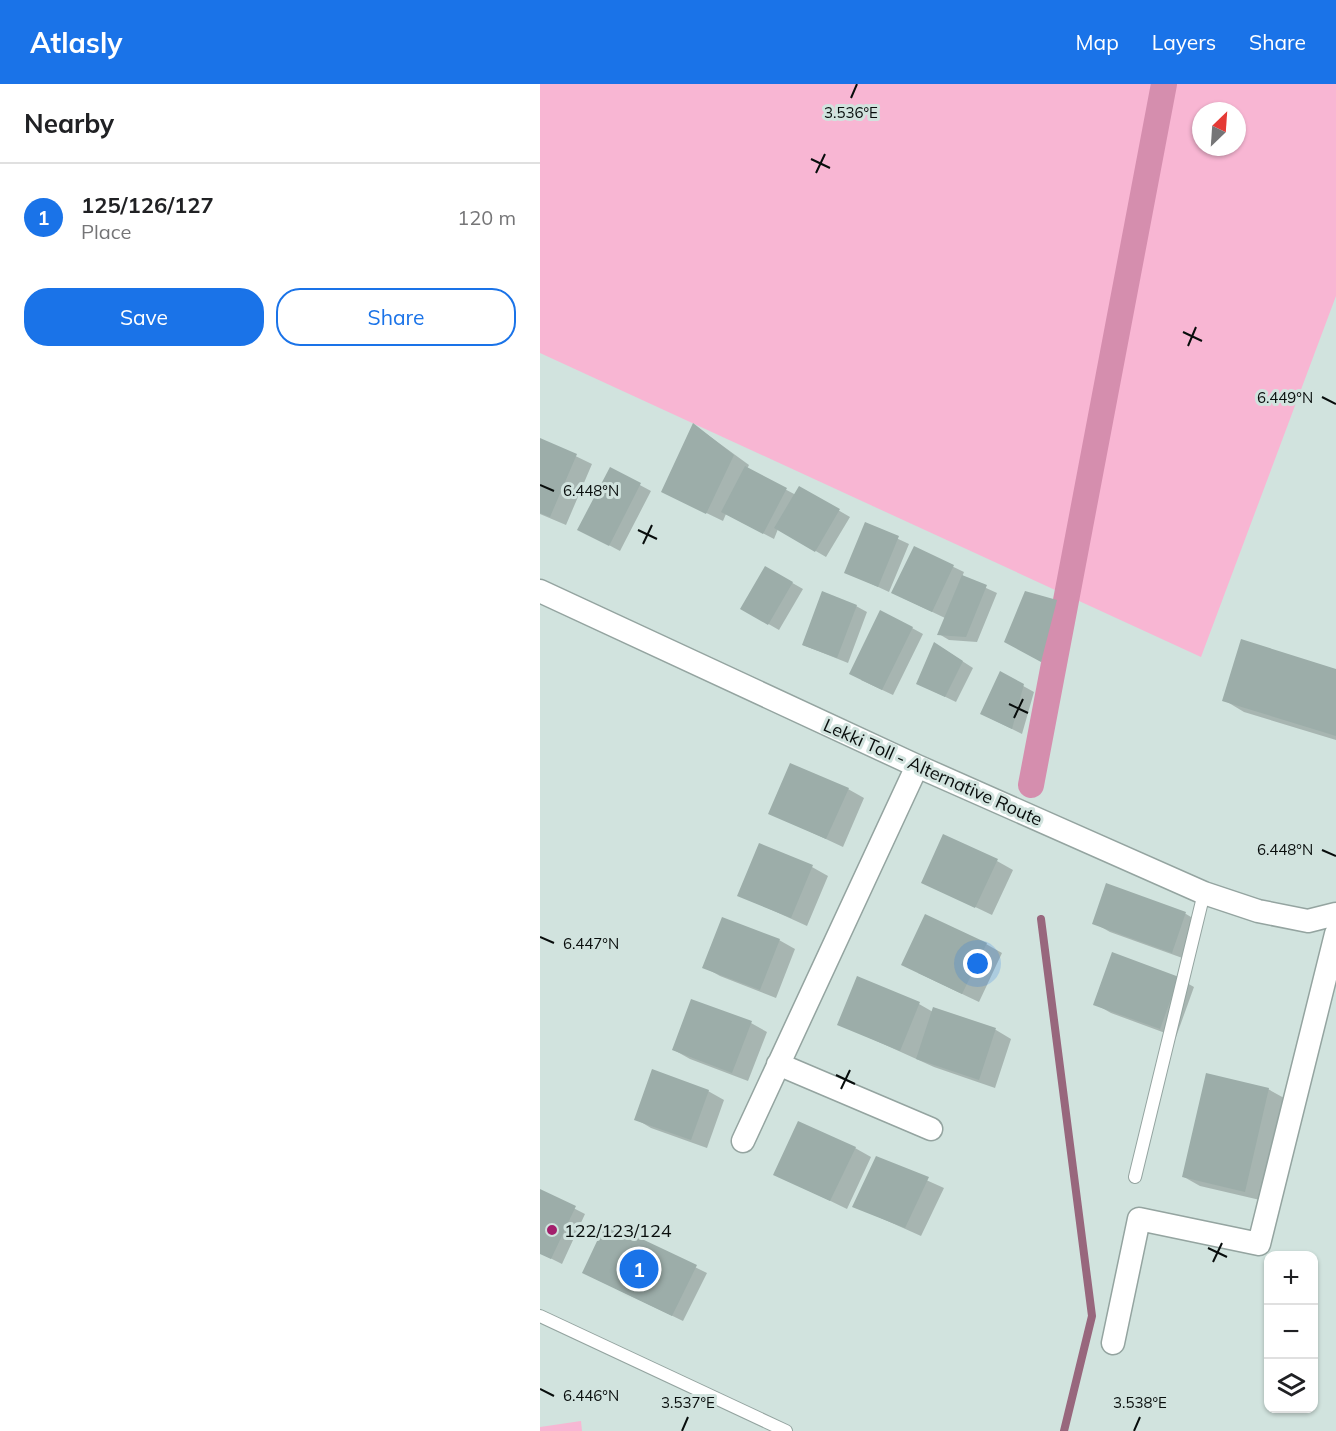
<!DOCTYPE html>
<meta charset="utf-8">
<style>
:root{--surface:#fff;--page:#f2f2f2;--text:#202124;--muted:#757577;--line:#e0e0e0;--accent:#1a73e8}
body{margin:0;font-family:Mulish,sans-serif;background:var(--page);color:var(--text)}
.controls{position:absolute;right:18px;bottom:18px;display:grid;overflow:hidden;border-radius:12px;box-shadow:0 2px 4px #0004}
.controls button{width:54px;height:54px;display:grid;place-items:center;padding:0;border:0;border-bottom:2px solid var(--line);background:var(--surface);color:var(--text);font:30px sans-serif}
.compass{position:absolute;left:652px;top:18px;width:54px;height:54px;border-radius:50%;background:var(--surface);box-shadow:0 2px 4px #0004;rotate:25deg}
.you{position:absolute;left:438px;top:880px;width:21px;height:21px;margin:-15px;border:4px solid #fff;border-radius:50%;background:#1a73e8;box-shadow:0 0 0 9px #1a73e833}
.badge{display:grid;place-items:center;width:39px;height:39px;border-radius:50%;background:var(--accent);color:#fff;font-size:20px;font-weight:700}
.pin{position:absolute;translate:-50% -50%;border:3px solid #fff;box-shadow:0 2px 6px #0006}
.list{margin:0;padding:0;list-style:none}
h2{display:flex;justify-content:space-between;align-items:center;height:78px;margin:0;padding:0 24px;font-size:26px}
h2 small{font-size:20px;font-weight:400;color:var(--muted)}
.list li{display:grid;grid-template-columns:39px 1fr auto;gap:18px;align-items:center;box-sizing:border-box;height:108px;padding:0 24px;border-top:2px solid var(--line)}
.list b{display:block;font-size:22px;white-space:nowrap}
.list p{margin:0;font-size:20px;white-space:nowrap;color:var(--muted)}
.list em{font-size:20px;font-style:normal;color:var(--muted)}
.actions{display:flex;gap:12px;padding:18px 24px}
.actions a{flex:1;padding:14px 0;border:2px solid var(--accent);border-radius:24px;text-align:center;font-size:21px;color:var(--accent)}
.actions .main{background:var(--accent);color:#fff}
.icon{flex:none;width:33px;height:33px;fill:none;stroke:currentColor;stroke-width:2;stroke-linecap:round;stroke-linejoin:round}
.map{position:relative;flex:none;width:796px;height:1347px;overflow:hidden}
header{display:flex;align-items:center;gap:36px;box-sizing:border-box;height:84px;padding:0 30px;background:var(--accent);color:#fff}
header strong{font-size:28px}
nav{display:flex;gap:33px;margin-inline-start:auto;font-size:21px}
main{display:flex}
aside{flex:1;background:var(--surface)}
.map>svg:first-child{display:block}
</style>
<header>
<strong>Atlasly</strong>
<nav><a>Map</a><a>Layers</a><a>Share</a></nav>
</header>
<main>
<aside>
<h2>Nearby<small></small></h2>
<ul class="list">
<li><span class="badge">1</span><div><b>125/126/127</b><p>Place</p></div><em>120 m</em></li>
</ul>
<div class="actions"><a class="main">Save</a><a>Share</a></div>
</aside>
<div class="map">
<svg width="796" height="1347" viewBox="0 0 796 1347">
<rect width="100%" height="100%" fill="#d1e3de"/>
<path fill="#f8b6d3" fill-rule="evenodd" d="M0,0H796V212L661,573L0,269ZM661,27H697V63H661Z
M41,1337L42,1347H0V1343Z"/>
<path fill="#0003" d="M154,341L209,381L207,385L256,411L260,404L310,433L286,473L238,445L234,455L186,430L183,437L123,408Z
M0,355L52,380L26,441L0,430Z
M70,385L111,407L80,467L50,451Z
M326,440L369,460L349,508L306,488Z
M374,464L424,488L422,493L457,509L437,558L409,556L399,550L405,534L363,514Z
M226,484L263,505L239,546L202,525Z
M516,518L527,524L511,583L466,558Z
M316,522L327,528L308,579L263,561Z
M372,544L383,550L353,611L321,596Z
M405,566L433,584L416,618L389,605Z
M796,587V656L704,628L684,616Z
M460,589L494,608L482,650L442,630Z
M308,705L324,714L303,763L230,729Z
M457,777L473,786L452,831L383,798Z
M272,783L288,792L267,842L199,811Z
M567,801L646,830L661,839L648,876L570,848L554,839Z
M239,856L255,865L236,914L180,892L164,883Z
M446,860L462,869L439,918L378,889Z
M638,894L654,903L636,953L571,929L555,920Z
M379,920L393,928L394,925L456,946L471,955L455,1004L394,983L299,940Z
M211,939L227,948L208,997L150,975L134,966Z
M728,1005L744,1014L720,1116L660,1102L644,1093Z
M168,1007L184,1016L167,1064L111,1044L96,1035Z
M315,1064L331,1073L307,1125L235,1090Z
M337,1074L404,1104L381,1152L314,1122Z
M0,1107L45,1130L22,1180L0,1169Z
M67,1140L167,1189L143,1237L54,1194Z"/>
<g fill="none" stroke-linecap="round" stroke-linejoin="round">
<path stroke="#98677d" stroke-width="8" d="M501,835L552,1232L524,1347"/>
<path stroke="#d58eae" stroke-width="26" d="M491,701L624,0"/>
</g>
<path fill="#9cada9" d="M153,339L194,371L166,430L121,408Z
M0,354L37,370L10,433L0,429Z
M205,382L247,404L223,450L181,428Z
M70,383L101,399L69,462L37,446Z
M259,402L300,425L275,468L234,444Z
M325,438L359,452L338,503L304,489Z
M374,462L414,481L392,528L351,509Z
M225,482L253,498L228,541L200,525Z
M422,491L447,501L426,553L397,551Z
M282,507L317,521L297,574L262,561Z
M485,507L517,516L501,578L464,558Z
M340,526L373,543L342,606L309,590Z
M701,555L796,585V652L682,617Z
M394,558L423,577L405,613L376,600Z
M460,587L484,600L472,645L440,630Z
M250,679L309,704L286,755L228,730Z
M403,750L458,775L435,824L381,799Z
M219,759L273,781L251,834L197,812Z
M566,799L646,828L632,869L552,840Z
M385,830L447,859L422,910L361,881Z
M182,833L240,855L220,906L162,884Z
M572,868L639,893L620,945L553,921Z
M317,892L380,918L360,967L297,941Z
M151,915L212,937L192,989L132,966Z
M393,923L456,944L439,996L376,975Z
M112,985L169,1006L151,1056L94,1036Z
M666,989L729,1004L705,1108L642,1093Z
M258,1037L316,1063L290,1117L233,1091Z
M336,1072L389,1093L365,1144L312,1123Z
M0,1105L36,1122L11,1175L0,1170Z
M66,1138L157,1181L132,1232L42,1189Z"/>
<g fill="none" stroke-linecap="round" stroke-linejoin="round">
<defs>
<path id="service" d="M595,1093L664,809
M0,1232L246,1347"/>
<path id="minor" d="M0,507L377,682L664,809L718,827L768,837L796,830
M238,980L391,1045
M203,1057L377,682
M573,1259L599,1135L719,1160L796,850"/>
</defs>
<use href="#service" stroke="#94a4a0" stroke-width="14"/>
<use href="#minor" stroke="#94a4a0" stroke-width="25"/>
<use href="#service" stroke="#fff" stroke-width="12"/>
<use href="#minor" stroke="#fff" stroke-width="22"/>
</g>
<path fill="none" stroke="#080d0c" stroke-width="2" d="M311,14L317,0M271,75L290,84M276,89L285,70M643,248L662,257M648,262L656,243M782,313L796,320M0,401L14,407M98,446L117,455M103,460L112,441M469,620L488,629M474,634L483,615M782,766L796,772M0,853L14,859M296,991L315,1000M301,1005L310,986M668,1164L687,1173M673,1178L682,1159M0,1305L14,1312M142,1347L148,1333M594,1347L600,1333"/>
<circle fill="#a31f6c" stroke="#d1e3de" stroke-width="2" cx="12" cy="1146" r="6"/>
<g text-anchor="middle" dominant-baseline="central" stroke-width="6" stroke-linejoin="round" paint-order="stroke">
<g font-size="18" fill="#080d0c" stroke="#d1e3de">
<text transform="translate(393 688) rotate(24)">Lekki Toll - Alternative Route</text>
</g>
<g font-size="18" fill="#080d0c" stroke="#d1e3de" text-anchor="start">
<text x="24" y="1146">122/123/124</text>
</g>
</g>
<g font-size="15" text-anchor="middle" fill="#080d0c" stroke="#d1e3de" stroke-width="6" stroke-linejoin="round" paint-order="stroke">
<text x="311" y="34">3.536°E</text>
<text x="745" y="319">6.449°N</text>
<text x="51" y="412">6.448°N</text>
<text x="745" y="771">6.448°N</text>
<text x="51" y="865">6.447°N</text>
<text x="51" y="1317">6.446°N</text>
<text x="148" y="1324">3.537°E</text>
<text x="600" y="1324">3.538°E</text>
</g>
</svg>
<div class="controls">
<button>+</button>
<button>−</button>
<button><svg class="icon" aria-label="layers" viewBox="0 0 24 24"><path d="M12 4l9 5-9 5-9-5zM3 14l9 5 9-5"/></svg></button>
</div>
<svg class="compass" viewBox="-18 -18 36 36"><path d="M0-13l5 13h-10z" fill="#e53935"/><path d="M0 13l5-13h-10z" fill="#757577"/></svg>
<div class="you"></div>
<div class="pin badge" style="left:99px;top:1185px">1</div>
</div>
</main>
